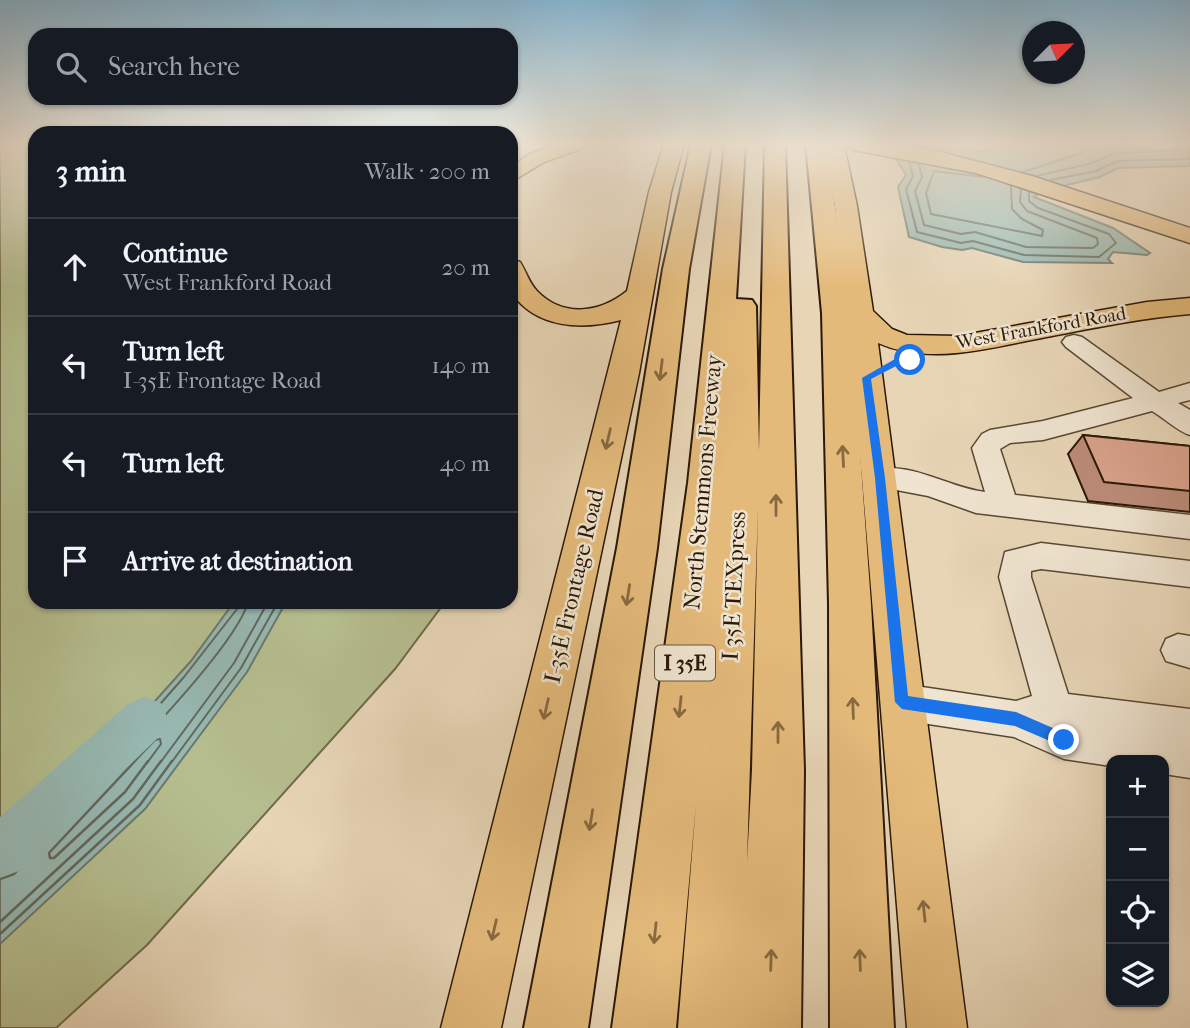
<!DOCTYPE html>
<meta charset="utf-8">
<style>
:root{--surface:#171b24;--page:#242831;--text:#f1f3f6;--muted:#9ea1a6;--line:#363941}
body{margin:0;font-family:"IM FELL French Canon",serif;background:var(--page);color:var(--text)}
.controls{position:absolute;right:21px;bottom:21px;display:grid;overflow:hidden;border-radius:14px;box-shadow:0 2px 5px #0004}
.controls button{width:63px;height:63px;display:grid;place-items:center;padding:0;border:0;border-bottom:2px solid var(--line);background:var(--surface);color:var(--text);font:35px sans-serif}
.compass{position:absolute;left:1022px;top:21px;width:63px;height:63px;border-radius:50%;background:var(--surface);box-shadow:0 2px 5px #0004;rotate:66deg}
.stop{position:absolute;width:21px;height:21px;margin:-16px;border:5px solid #1a73e8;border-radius:50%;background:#fff}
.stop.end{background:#1a73e8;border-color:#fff;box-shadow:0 2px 7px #0008}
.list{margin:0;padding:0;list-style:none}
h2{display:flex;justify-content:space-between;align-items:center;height:91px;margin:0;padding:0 28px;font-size:30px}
h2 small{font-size:23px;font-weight:400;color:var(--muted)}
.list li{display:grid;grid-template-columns:46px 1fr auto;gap:21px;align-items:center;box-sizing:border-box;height:98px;padding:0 28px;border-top:2px solid var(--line)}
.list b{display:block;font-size:26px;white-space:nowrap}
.list p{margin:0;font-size:23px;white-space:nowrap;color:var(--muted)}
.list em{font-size:23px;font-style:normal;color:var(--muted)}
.icon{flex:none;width:38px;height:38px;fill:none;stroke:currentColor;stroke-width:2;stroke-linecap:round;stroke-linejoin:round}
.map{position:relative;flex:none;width:1190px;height:1028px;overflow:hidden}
.search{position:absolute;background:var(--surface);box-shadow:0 2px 5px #0004;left:28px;top:28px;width:490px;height:77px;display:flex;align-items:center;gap:18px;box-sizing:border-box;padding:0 24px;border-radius:21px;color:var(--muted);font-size:26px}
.panel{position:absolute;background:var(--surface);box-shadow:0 2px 5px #0004;left:28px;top:126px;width:490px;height:483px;border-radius:21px}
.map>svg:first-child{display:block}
</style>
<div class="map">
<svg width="1190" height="1028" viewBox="0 0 1190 1028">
<rect width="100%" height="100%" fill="#e7d5b6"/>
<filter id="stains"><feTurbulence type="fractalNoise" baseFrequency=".00286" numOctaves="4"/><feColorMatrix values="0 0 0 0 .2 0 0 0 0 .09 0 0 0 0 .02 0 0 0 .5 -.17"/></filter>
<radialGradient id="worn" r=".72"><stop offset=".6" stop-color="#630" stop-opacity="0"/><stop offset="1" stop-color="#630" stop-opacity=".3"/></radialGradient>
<path fill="#b5bd8e" stroke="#706a4a" stroke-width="2" d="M0,144H35V602H445L395,669L147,945L56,1028H0Z"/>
<path fill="#97b8b1" stroke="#6c786d" stroke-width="2" d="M896,144L980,151L1002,144H1190V166L1118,168L1100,177L1043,191L1034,197L1113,228L1150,253L1147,255L1113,252L1108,259L1112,263L1023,262L972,248L962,250L942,247L909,237L898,187L906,175L891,151Z
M234,602H286L247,672L145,809L0,944V865L93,770L191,661Z"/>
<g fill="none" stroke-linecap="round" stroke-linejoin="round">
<path stroke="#61685c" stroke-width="2" d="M909,162L913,176L906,189L917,232L961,243L973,241L1024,255L1099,257L1116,243L1109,234L1038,208L1029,201V192
M919,164L922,177L915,191L924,225L961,234L975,232L1026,247L1093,248L1098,244L1097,238L1027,211L1020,202L1021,189
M1023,172L1108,144
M1037,176L1092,163L1115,153L1190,150
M983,177L934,171L926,193L931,214L1042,236L1043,230L1022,219L1012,209L1011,186
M1051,180L1096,171L1117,161L1190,159
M108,763L184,677L237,609L239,602
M121,763C151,731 238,640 248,602
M133,763L155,740L160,739L161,744L147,763
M160,763L234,663L268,602
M171,763L241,668L278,602"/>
<path stroke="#61685c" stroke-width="2.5" d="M135,761L49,853L50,858H54L125,792L148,761
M0,870L8,867L110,761
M0,879L14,874L122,761
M0,922L133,799L161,761
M0,934L140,805L172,761"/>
<path fill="#97b8b1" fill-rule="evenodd" d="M145,697L161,703L168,719L161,735L19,871L0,878V817L129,703Z"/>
<defs>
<path id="minor" d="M1074,335L1082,337L1159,392L1190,383V400L1178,403L1190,410V435C1179,432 1164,418 1152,411L1043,440L1010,443L1000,449L1015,495L1190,515V539L976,513L928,496L870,485L866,478L870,471C908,459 948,488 985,492L972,448L982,434L990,430L1043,421L1133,398L1066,347L1062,342L1066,337Z
M1041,543L1190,561V587L1041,569L1031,571V577L1068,694L1190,709V778L1164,774V760H1111V766L1064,759L1014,737L902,720L889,714L884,702L889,690L902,684L1016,701L1032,696L999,577L1005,552Z
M1178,634L1190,636V668L1166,661L1161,650L1166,639Z"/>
<path id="major" d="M558,144H586L583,148L544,162L511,182V167L530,154Z
M664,144H684L671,192L639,373L501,1028H441L621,320C582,330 536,329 511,292V259L520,262C526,271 529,283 537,291C563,318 600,313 627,291L649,192Z
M824,144H895L940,152L1032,176L1190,228V243L976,173L853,150L844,145L857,206L873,311L892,329L907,335L958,336L1147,302L1190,298V314C1143,318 1098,327 1052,336C996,346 932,367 878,343L967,1028H907L862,478L835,206Z"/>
<path id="highway" d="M691,144H711L689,269L657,548L588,1028H524L617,548L663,269Z
M725,144H745L736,299L752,300L756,306L759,451L765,144H785L804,770L801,1028H678L696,804L676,1028H612L688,483ZM758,507L752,770L747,862Z
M806,144H826L850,313L871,604L894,1028H830L829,604L822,313Z"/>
</defs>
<use href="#minor" stroke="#5a4732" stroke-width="3"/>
<use href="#major" stroke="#2b1806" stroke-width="3"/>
<use href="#highway" stroke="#2b1806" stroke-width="4"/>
<use href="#minor" fill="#efe4d0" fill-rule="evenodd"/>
<use href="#major" fill="#e4ba7b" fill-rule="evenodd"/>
<use href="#highway" fill="#e4ba7b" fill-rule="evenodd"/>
</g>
<path fill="#bb8b78" stroke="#2b1806" stroke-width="2" d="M1083,435L1190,446V512L1088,501L1068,454Z"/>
<path fill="#d9a28c" stroke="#2b1806" stroke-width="2" d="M1083,435L1190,446V491L1104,482Z"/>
<defs><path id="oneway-shaft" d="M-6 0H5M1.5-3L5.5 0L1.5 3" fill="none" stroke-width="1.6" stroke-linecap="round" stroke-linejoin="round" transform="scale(1.75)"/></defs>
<g stroke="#886940">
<use href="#oneway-shaft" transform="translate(661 370) rotate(97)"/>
<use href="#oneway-shaft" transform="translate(608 439) rotate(103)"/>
<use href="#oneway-shaft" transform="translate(843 456) rotate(-93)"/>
<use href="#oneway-shaft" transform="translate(776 505) rotate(-90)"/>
<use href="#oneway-shaft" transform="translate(628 595) rotate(99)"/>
<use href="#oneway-shaft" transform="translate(680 707) rotate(96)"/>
<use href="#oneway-shaft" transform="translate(853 708) rotate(-92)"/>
<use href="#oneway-shaft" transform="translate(546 709) rotate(103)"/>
<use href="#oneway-shaft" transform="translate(778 732) rotate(-90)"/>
<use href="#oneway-shaft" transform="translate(591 820) rotate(99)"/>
<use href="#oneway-shaft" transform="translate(924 911) rotate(-96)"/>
<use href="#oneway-shaft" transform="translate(494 930) rotate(103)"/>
<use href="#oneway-shaft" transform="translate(655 933) rotate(96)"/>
<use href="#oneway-shaft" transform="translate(771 960) rotate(-88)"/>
<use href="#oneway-shaft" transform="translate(860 960) rotate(-92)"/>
</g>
<linearGradient id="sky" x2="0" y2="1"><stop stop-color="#87b6d2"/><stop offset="0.5" stop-color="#f4ecde"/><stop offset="1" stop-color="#f4ecde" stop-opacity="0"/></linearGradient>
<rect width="1190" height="288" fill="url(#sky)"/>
<path fill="#1a73e8" d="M910,357L914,362L900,364L871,379L885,478L908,696L1016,712L1069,735V745L1064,747L1015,726L902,709L895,702L875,478L862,378L895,359Z"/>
<g text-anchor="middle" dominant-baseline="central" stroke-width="5" stroke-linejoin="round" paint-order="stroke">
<g font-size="19" fill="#2b1806" stroke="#efe4d0">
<text transform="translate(1041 328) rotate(-10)">West Frankford Road</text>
</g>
<rect fill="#efe4d0" stroke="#665543" stroke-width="2" x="655" y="645.5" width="60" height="35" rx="5"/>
<g font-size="21" font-weight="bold" fill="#2b1806">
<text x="685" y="663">I 35E</text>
</g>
<g font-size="23" fill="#2b1806" stroke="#efe4d0">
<text transform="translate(703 482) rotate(-85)">North Stemmons Freeway</text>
<text transform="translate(574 586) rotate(-77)">I-35E Frontage Road</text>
<text transform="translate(734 586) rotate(-87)">I 35E TEXpress</text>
</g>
</g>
<rect width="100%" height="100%" filter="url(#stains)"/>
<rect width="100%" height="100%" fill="url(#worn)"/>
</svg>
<div class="controls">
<button>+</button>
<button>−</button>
<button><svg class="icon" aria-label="locate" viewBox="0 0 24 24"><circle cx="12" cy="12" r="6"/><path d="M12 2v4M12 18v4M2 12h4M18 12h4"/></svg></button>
<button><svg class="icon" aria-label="layers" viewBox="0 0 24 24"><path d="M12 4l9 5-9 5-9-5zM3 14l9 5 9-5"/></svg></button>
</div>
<svg class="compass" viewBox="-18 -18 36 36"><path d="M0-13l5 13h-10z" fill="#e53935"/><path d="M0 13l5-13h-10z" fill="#9ea1a6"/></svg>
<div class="stop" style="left:910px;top:360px"></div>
<div class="stop end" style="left:1064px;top:740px"></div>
<div class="search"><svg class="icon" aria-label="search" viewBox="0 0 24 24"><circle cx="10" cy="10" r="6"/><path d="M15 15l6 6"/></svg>Search here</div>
<section class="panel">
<h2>3 min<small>Walk · 200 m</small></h2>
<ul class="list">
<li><svg class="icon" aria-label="ahead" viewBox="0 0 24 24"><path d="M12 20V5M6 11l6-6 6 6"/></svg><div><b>Continue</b><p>West Frankford Road</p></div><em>20 m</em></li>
<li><svg class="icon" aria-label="left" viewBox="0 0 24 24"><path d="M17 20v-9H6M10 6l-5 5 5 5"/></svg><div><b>Turn left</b><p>I-35E Frontage Road</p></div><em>140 m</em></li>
<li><svg class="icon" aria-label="left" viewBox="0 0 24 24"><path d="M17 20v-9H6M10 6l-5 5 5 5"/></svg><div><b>Turn left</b></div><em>40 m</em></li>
<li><svg class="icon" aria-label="arrive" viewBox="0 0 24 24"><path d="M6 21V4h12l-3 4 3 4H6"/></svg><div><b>Arrive at destination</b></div></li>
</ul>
</section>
</div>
